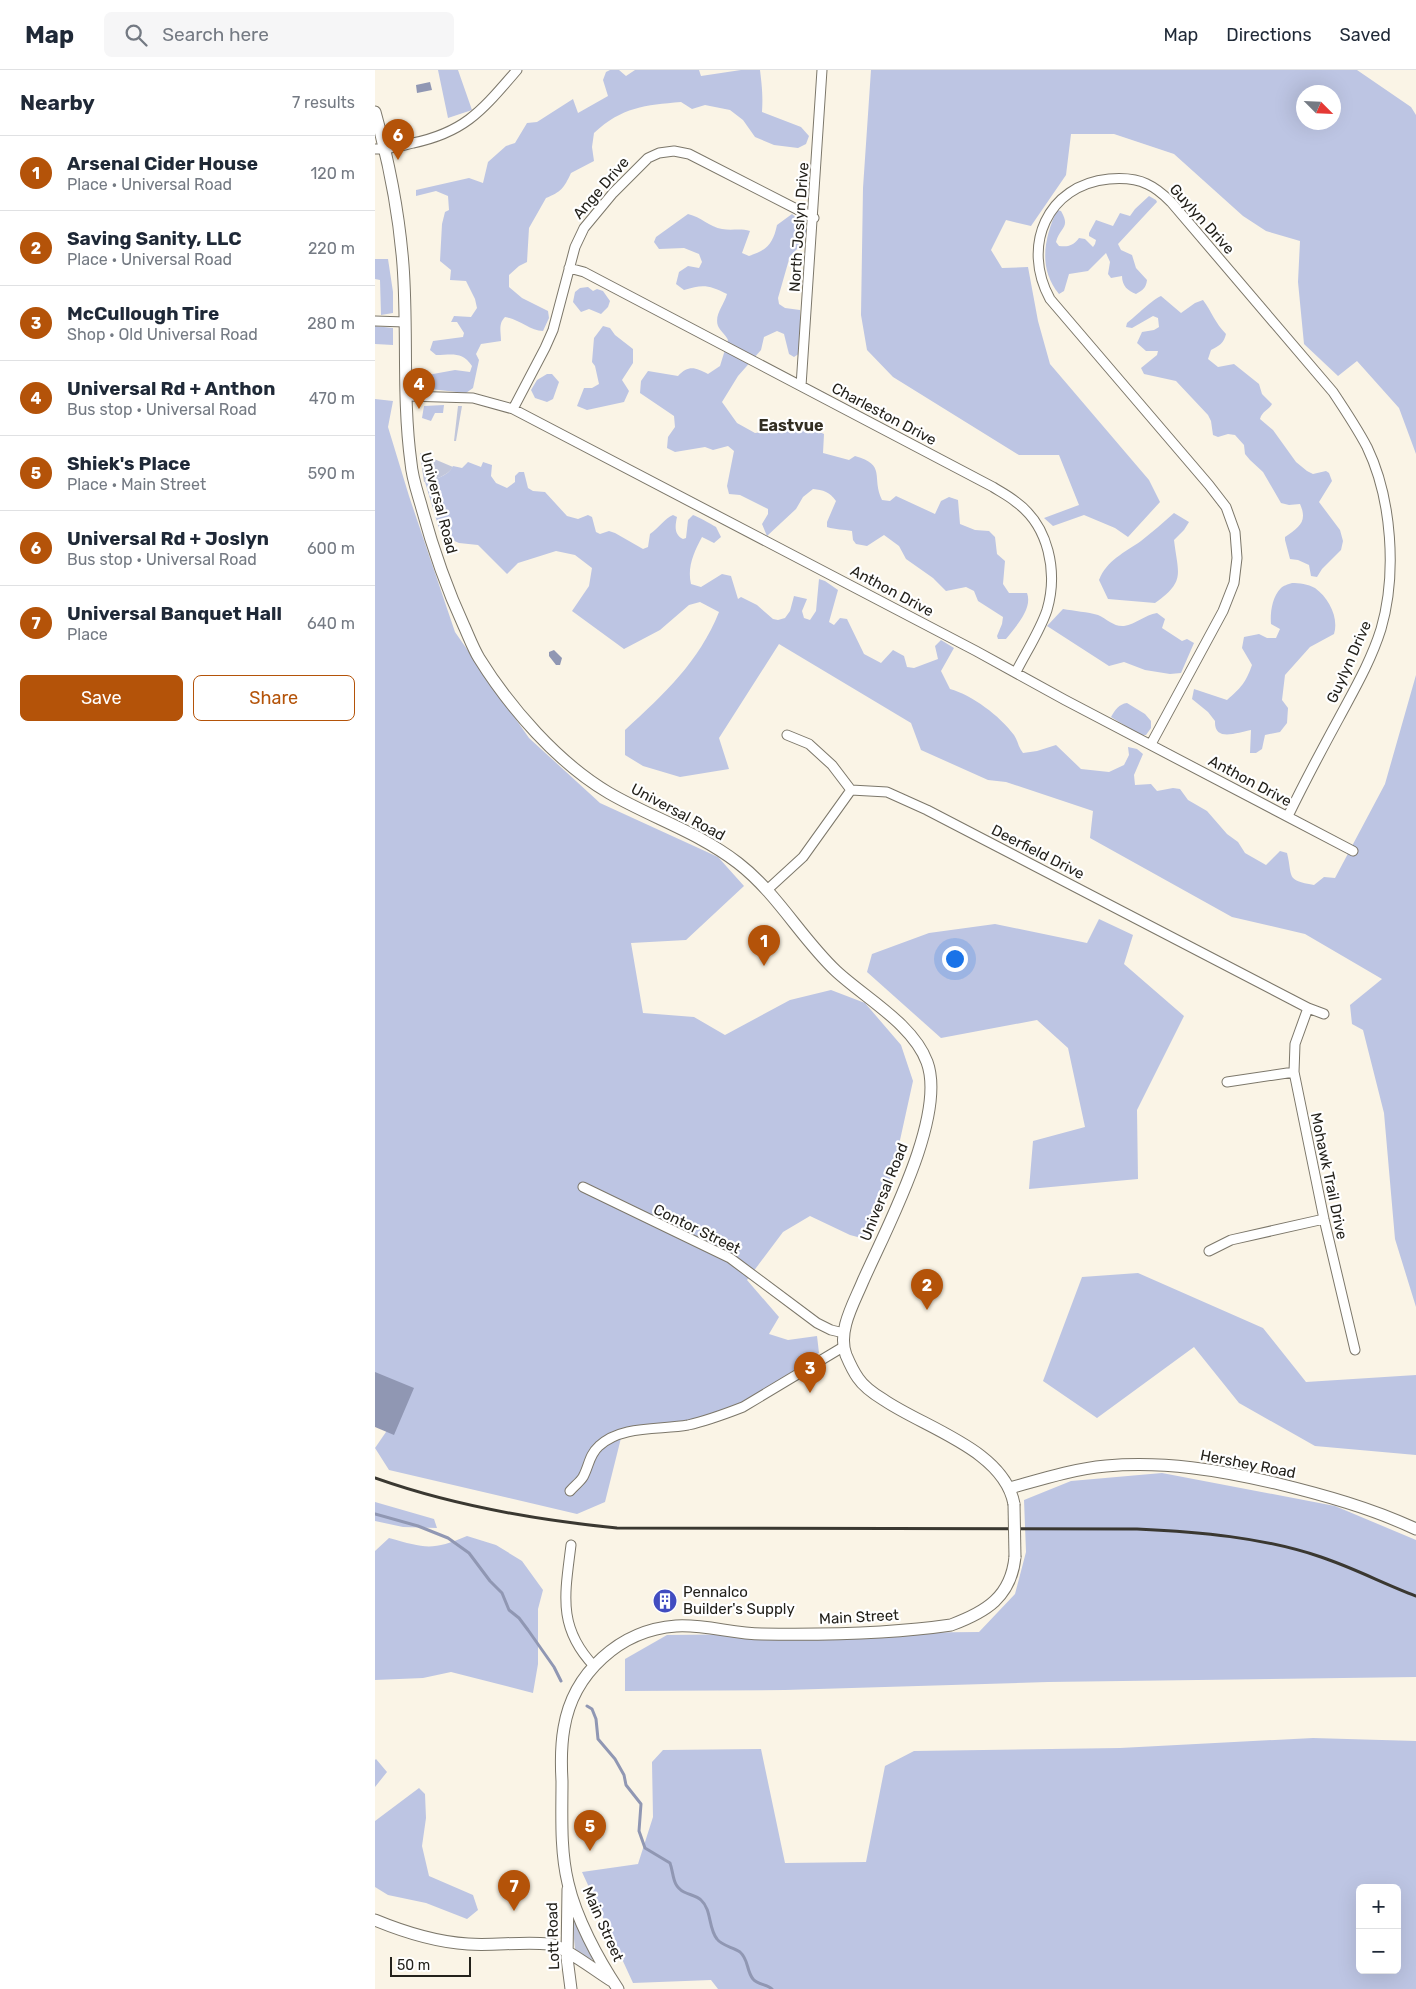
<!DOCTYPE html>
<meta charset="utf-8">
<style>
:root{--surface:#fff;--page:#f6f6f7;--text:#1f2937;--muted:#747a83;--line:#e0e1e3;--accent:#b45309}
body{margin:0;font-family:Rubik,sans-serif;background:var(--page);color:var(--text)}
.controls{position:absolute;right:15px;bottom:15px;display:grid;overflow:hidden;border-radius:8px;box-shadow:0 5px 20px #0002}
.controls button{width:45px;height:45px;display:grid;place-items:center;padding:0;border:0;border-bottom:1px solid var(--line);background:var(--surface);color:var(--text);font:25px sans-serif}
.compass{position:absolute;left:921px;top:15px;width:45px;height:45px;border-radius:50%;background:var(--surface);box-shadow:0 5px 20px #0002;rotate:114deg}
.scale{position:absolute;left:15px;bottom:12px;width:81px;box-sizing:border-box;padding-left:5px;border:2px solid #23211b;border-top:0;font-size:14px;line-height:18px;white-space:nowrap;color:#23211b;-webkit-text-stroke:4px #fff;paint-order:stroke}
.you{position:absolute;left:579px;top:888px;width:18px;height:18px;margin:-12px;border:4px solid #fff;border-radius:50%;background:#1a73e8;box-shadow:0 0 0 8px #1a73e833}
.badge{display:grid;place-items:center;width:32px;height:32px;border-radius:50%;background:var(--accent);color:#fff;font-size:16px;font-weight:700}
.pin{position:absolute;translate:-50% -41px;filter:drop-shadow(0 1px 2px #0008)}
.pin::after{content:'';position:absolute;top:26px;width:18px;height:15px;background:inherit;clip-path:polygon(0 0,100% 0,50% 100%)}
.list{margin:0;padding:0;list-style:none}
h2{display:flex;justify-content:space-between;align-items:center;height:65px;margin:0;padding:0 20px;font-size:21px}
h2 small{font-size:16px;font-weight:400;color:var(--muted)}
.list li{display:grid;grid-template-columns:32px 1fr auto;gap:15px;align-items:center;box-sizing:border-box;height:75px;padding:0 20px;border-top:1px solid var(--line)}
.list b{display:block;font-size:19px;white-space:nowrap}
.list p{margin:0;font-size:16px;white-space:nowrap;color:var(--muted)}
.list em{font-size:16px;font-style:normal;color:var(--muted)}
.actions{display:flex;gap:10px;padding:15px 20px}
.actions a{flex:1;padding:11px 0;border:1px solid var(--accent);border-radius:8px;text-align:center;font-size:18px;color:var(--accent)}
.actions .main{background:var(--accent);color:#fff}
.icon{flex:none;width:28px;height:28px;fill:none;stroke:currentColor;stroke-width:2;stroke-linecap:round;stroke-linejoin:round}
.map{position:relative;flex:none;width:1041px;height:1919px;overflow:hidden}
header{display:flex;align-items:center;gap:30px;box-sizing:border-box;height:70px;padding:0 25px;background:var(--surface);border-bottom:1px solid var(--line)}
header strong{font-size:24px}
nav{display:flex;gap:28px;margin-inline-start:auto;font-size:18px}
.search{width:350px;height:45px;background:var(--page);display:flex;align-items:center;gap:12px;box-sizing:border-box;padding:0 18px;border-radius:8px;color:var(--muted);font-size:19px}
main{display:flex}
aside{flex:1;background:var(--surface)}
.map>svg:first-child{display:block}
</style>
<header>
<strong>Map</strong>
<div class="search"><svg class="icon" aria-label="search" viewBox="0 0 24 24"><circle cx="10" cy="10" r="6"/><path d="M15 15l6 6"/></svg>Search here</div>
<nav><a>Map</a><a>Directions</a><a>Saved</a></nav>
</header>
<main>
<aside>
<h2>Nearby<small>7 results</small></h2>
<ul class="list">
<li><span class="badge">1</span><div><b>Arsenal Cider House</b><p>Place · Universal Road</p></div><em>120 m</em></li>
<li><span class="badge">2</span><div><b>Saving Sanity, LLC</b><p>Place · Universal Road</p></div><em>220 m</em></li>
<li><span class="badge">3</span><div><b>McCullough Tire</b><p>Shop · Old Universal Road</p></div><em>280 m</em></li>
<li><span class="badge">4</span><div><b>Universal Rd + Anthon</b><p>Bus stop · Universal Road</p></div><em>470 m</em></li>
<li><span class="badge">5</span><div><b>Shiek's Place</b><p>Place · Main Street</p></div><em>590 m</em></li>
<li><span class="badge">6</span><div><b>Universal Rd + Joslyn</b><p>Bus stop · Universal Road</p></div><em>600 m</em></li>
<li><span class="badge">7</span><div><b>Universal Banquet Hall</b><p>Place</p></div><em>640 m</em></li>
</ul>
<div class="actions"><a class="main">Save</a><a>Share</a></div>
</aside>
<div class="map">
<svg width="1041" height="1919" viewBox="0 0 1041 1919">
<rect width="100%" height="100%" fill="#faf4e6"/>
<path fill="#c1c6da" d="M83,336H87L81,371H79Z
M45,383L78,397C71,407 60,409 49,412Z
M197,1849H199L218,1889L216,1890L201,1882L200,1879Z"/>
<path fill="#bdc5e3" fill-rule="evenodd" d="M63,0H83L97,40L73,48Z
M235,0H244L251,6L260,0H324L326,6L366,0H385C387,17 388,25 387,42L426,57L434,66L431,74L423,78L399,75L380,67L368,50L355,40L330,35L317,39L306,32C270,35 247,37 219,63L217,77L219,91L196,103C189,118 186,122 171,128L154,158L152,192L144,196L134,205V217L147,228L173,241L174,248L168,261C155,261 144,249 130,247C123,254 126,262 126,271L106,274L101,284L104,290L98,318L91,323L46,318L44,312L47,306L80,300L95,302L97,296C87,281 77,285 61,285L55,280L58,271L88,267L89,263L82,252H76L79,246L96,247L102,238L100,229L91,211L75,210L76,200L65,191L67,154L70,142L74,140L73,126L61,121L41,126V120L94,108L108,113L113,92L131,76L140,73L152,53L162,52L198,29L203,43L233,26L228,10L231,2Z
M496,0H982L1036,37L1041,45V384L1024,338L982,291L963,306L929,274L923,212L925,171L891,161L868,146L799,84L739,64H696L691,105L656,156L631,150L616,180L627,198L653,197L663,251L675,294L774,410L785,432L753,467L740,458L709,445L678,456L669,448L704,435L684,385H644L518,307L492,280L486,245L488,118ZM928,22H958V52H928Z
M774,126L781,130L782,132L743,174L746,180L757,185L761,198L772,210C771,218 768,220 761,224C753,221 747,216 747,206L736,208L733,204L735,192L731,183L713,201L694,204L689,221L684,224C663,199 669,168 682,140L686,141C696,158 685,157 681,172L684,176C693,177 698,176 704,168L710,169L718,177L720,174L721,170L714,166V163L721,150L738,156L745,143L755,146L760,139Z
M313,144C326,147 335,157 347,159C357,161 365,158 375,161L367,183L374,186C392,180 398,174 402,155L417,144L433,158L427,174L415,186L403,228L404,234L410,238L425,240V283L419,287L414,284L409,264L402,261L389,267L386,280L363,306L347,332L362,353L380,363L387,362L392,357L405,360L428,354L449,364L448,383L474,390L480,386C512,395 496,407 507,430L515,431L521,426L560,444L566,431L574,427L583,430L585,454L600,460L614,461L620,467L622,484L630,491L628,514L634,523H652C658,539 640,557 631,569H623L622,566L627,554L628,547L603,531L599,521L591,517L571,521L558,508L531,489L524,476L509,465L492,476L481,474L478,470L477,461C468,459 461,460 452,457V452L461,431C455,422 448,420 438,419L428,427L421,439L392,466L387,454L393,444V439L365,425L354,424L352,416L359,381L353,376L338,380L330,377L300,382L292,378L293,367L300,357L299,346L265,323L266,311L273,301L303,306C314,294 321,298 333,304L345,296L353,270C351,265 345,261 343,256C339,245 349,235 352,224C334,215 328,214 309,220L301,214L304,202L313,196L324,198L327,192L324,184L309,178L284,179L279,172L281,167Z
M0,189H13L18,222V243L6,245L5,210L0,209Z
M213,217L218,221L222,219L228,221L235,231L233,237L226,244L214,239L206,242L198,232L200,222L205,218Z
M786,226L806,243L820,233L828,230C837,242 840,253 851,264C849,273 844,276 836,280L833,289L843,297L859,294L884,314L887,324L897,334C894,340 887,341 885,349L898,360L921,392L932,401L938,404L951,401L954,403L957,411L944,432L965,460L968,471L966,480L947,499L942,507L936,506L934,495L923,490L915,489L910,470V467C924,457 933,452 925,434L914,435L906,433L888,402L875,390L870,384L869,375L860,365L853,364L843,367L838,365L836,351L833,345L801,311L769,304L766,298L782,285L783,281H771L762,273L767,262L779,260L784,257L783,248L778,246L757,258L751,257L752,253C761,246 778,229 786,226Z
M0,256L18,258V275L0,274Z
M228,256L235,258L240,265L258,279V293L247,310L254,321L249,332L212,340L202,336L209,318H217L224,314L220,296L217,292L219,268Z
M172,304H177L184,312L178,329L172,332L160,328L156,320L162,310Z
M0,329L18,331L13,357L34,426L80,562L154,668L225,733L343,787L369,816L311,870L256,873L268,943L319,947L350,965L415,930L456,920L490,933L526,975L538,1011L518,1102L490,1169L475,1165L435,1146L408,1162L372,1210L404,1247L394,1264L413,1270L442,1266L444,1283L343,1352L247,1364L230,1432L202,1444L14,1400L0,1378L22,1346L0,1309Z
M69,335L68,343H60L56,351L47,348L49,336Z
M93,392L106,397L108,392L117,395L116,406L121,413L132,418L140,412V406L144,402H149L153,418L158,421L170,422L192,446L203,449L213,445L217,447L221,462L225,464L234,461L240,463L268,479L273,477L275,464C283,459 290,448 298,445L302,447C300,456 299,465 308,469L311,468L313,450L318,445C322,446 336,454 341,457L346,467L339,473L327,467C319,482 312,497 316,514L326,517L347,504L356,506L363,529L366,527L382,535L398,549L403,550L410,548L415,541L419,526L432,529L427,541L429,548L435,550L441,541L444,509L450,511L463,520L454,552L459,555L465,548L472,549L489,584L506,593L518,580L529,586L532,597L539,598L563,589L560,576L566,570L579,578L566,601L575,619C597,625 625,646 639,665C643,671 643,677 648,683L662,681L681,675L706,699L734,702L749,695L754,685L753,677L762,679L768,684L759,705L760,715L776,714L782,721L798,718L805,719L813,730L832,741L852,764L863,772L870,783L891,795L905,781L912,783C918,807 910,810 939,815L949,807L960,808L1010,714L1041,605V1237L1020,1169L1009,1043L988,960L977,954L975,935L1007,909L930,864L857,847L715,768L718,741L631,712L613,710L546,680L536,653L404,574L344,668L354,699L305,707L268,696L250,685V660C289,624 324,592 344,542L325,532L314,535L285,560L249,579L197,541L214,516L217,498L200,485L181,481L143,493L132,504L103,475L84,473L66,465L50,412C59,409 73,407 78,396L87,398Z
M799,443L814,452L809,460L799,470C803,504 811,511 780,533L733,529L724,510C732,490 749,483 766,471C777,462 788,453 799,443Z
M917,513C924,513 933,514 940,518C954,528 964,548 959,564L935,577L910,605L907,630L913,638L912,653L905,662L890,665L887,679L881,683H875L876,660C863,662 839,673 840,651L833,642L817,629L819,619L852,630C866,618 871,612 877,595L867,578L869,567L884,564L892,568H901L905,559L896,554C895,543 897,527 906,518C908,516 913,514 917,513Z
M688,539C699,541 713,542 723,545C732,549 739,557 749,556C761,554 770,545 782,543L790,549L787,558L807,571L812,569L819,573L806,603L795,604L770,600L749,592L734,596L672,556Z
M752,633L770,644L776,651V658L771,665H765L736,647C740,640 744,634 752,633Z
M724,849L758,865L749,894L809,946L762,1040L763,1109L654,1119L658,1071L710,1057L693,978L662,950L566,968L492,902L497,884L554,863L620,854L712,873Z
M763,1203L888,1258L931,1312L1041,1305V1385L940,1376L864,1333L819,1277L722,1348L668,1311L707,1207Z
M787,1403L960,1436L1041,1470V1607L673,1612L410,1620L250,1621V1589L292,1565L604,1562L640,1524L651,1482L649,1430L696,1411Z
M0,1432L59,1449L62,1458L28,1457L0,1451Z
M92,1466L121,1475L147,1491L168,1520L163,1539V1594L158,1623L76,1602L48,1608L0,1610V1481L14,1468C50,1478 57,1481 92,1466Z
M938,1668L1041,1671V1919H343L336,1910L258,1913L207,1802L263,1794L278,1747L277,1692L288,1680L386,1679L410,1793L491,1792L510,1696L539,1681L745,1678ZM985,1818H1022V1900H985Z
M1,1689L12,1702L0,1717V1690Z
M44,1718L50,1724L51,1748L47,1776L54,1806L98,1825L103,1840L92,1849L51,1833L13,1825L0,1817V1751Z"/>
<path fill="#9097b3" d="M55,12L57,20L42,23L41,15Z
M179,580L187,588L185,595H181L174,586V582Z
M0,1302L39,1318L19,1365L0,1357Z"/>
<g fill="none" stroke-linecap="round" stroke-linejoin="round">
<path stroke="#9097b3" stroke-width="3" d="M0,1444L43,1456L73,1468L94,1483L115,1511L127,1523L134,1540L144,1548L153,1560L179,1597L186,1611
M212,1636L217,1639L221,1649L223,1669L240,1689L249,1705L251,1715L266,1734L264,1761L270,1778L295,1793C299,1804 297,1816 309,1822C315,1825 322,1826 326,1830C337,1840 333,1858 342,1869C347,1876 358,1877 365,1882C374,1890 371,1900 378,1909C383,1915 392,1914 397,1919"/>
<defs>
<path id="minor" d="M0,79C13,80 25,76 38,73C91,62 108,39 142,0
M194,198L209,202L618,417C626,422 634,426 641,432C674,456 683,502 672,540C665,561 651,582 641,602
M0,251L30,252
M426,316L447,0
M32,326L98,328L138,339L601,581L690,630L978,781
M138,339L170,278L178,260L200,177L209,158L238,123L273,88L284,83L299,81L314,84L439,148
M412,665L434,674L457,695L476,720
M776,674L848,541L859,513L862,488L860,462L851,437L834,415L675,229C646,176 672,115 734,109C746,108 760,108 772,114C781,118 789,125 796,132L958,322C970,340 982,358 992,377C1017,429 1022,504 1006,559C996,591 979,620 964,648C946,681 929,713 913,746
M476,720L512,722L552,740L933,938L949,944
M392,820L428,787L476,720
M933,938L920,974L919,1002L949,1149L980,1280
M852,1012L919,1002
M208,1117L355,1188L442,1253L456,1260L469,1263
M834,1181L856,1170L949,1149
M195,1421C199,1416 205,1412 208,1407C214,1396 214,1385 224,1376C246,1355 285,1360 313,1355C331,1351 350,1344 368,1337L468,1277
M196,1475C190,1524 182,1557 219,1596"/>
<path id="tertiary" d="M0,42C14,92 24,143 28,195C33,261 27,327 36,393C37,407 42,421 46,435C57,476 71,517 89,556C94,567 98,578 104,588C135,638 183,693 234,723C277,748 323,762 363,793C402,823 426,868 461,901C490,928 538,954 552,992C572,1046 511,1159 488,1211C479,1233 462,1261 471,1285C474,1292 478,1301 483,1308C489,1317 499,1324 509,1330C550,1358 629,1380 639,1434
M635,1418C667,1409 698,1399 731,1396C790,1391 844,1400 900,1413C949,1425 996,1438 1041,1459
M193,1819L192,1888L196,1919
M0,1850C29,1862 61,1872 93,1874C119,1876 148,1871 174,1874C189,1876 222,1902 237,1911
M243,1919C223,1889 201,1848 193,1813C185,1780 187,1744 187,1711C186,1694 186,1675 189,1658C198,1603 245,1560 301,1556C330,1554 358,1564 387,1564C449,1565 515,1564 576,1555C611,1542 636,1527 640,1487"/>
</defs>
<use href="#minor" stroke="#7c776a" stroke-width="11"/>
<use href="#tertiary" stroke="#7c776a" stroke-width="13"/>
<use href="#minor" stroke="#fff" stroke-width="9"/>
<use href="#tertiary" stroke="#fff" stroke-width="11"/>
<path stroke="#3a3831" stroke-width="3" d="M0,1408C79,1436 160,1450 242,1458L762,1459C824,1462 887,1467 946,1487C979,1498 1009,1514 1041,1526"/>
<defs>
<path id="tertiary-bridge" d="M639,1434L640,1487"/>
</defs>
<use href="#tertiary-bridge" stroke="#7c776a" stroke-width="13" stroke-linecap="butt"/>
<use href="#tertiary-bridge" stroke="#fff" stroke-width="11"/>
</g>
<defs>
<symbol id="building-disc" viewBox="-11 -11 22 22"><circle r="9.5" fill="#414cc0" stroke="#fff"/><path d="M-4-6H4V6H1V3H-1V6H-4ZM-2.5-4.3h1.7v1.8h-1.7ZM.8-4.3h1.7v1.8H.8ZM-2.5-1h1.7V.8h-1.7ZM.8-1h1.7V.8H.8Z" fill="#fff"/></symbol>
</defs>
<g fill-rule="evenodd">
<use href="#building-disc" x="276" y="1517" width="28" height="28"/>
</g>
<g text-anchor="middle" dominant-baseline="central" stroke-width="4.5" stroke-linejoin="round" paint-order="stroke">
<g font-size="15" fill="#23211b" stroke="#fff">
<text transform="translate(226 118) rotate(-49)">Ange Drive</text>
<text transform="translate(827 149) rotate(48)">Guylyn Drive</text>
<text transform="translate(424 157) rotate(-86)">North Joslyn Drive</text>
<text transform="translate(509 344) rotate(28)">Charleston Drive</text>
<text transform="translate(64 433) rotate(75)">Universal Road</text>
<text transform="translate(517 521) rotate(28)">Anthon Drive</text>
<text transform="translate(974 592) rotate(-66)">Guylyn Drive</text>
<text transform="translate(875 711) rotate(28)">Anthon Drive</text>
<text transform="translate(303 742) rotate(28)">Universal Road</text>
<text transform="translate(663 782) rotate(27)">Deerfield Drive</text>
<text transform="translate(954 1106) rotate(78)">Mohawk Trail Drive</text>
<text transform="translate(509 1122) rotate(-68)">Universal Road</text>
<text transform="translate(322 1159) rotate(26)">Contor Street</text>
<text transform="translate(873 1394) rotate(11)">Hershey Road</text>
<text transform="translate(484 1547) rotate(-3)">Main Street</text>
<text transform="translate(228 1854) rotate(66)">Main Street</text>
<text transform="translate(178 1866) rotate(-92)">Lott Road</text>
</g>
<g font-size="15" fill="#23211b" stroke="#fff" text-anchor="start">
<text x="308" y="1522">Pennalco<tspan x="308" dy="17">Builder's Supply</tspan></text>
</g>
<g font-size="16" font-weight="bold" fill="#322e22" stroke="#fff">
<text x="416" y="355">Eastvue</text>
</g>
</g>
</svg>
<div class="controls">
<button>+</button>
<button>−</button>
</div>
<svg class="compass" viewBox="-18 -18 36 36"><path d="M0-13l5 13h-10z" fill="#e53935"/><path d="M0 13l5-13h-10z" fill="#747a83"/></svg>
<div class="scale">50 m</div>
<div class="you"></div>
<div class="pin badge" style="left:389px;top:896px">1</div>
<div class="pin badge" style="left:552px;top:1240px">2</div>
<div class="pin badge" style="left:435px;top:1323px">3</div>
<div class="pin badge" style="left:44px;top:339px">4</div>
<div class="pin badge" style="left:215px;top:1781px">5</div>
<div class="pin badge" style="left:23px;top:90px">6</div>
<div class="pin badge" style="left:139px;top:1841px">7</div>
</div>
</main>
